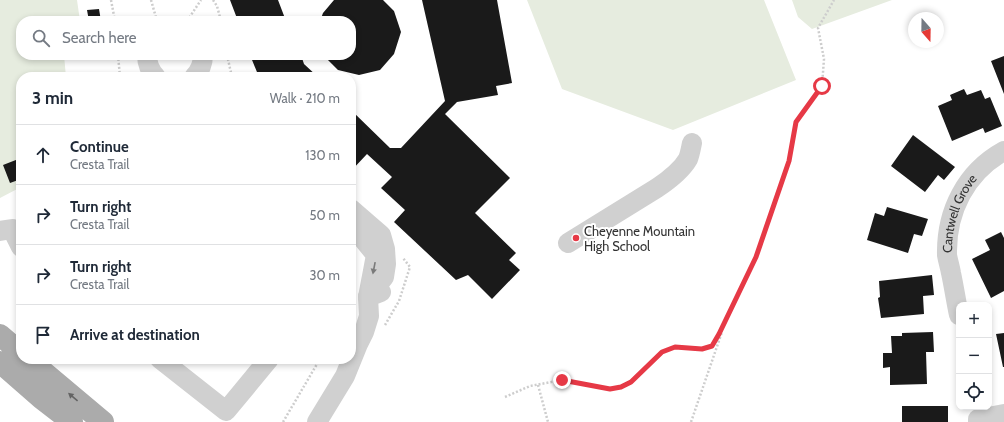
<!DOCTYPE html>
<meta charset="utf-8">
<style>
:root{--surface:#fff;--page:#f2f2f3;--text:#1f2937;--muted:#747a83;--line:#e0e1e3}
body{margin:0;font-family:Cabin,sans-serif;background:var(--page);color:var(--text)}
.controls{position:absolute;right:12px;bottom:12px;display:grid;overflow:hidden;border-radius:8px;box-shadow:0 2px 6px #0003}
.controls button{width:36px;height:36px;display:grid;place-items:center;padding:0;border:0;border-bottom:1px solid var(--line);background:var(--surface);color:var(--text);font:20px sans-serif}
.compass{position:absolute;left:908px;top:12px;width:36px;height:36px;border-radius:50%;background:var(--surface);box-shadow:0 2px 6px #0003;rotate:160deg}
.stop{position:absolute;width:12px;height:12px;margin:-9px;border:3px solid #e63946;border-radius:50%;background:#fff}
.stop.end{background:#e63946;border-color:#fff;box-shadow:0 1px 4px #0008}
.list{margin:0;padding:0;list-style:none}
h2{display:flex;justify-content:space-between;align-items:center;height:52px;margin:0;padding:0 16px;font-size:17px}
h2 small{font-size:13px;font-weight:400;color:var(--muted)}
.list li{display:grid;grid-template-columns:26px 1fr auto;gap:12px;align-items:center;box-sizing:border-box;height:60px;padding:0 16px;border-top:1px solid var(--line)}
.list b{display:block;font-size:15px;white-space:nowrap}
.list p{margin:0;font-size:13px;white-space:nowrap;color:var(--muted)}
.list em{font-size:13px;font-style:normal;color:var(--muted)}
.icon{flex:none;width:22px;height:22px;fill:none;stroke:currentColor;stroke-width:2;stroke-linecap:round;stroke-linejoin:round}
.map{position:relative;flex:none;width:1004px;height:422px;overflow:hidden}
.search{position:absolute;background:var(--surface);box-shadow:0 2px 6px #0003;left:16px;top:16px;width:340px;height:44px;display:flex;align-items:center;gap:10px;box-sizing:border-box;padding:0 14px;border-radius:16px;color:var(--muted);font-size:15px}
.panel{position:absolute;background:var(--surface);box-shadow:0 2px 6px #0003;left:16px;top:72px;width:340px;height:292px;border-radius:16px}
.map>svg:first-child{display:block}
</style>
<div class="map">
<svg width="1004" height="422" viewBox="0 0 1004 422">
<rect width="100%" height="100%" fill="#fff"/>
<path fill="#e6ecdf" d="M0,0H77L80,21H21V55H64L66,77H21V187L0,198Z
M527,0H764L796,80L673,130L562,89Z
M792,0H892L812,29L798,17Z"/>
<path fill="#1a1a1a" d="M230,0H278L286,21H238Z
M334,0H383L394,11L401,32L394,54L380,70L359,75L338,70L323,55H351V21H320L323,13Z
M422,0H497L512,83L496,86L498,95L457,102L445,114L510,178L475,213L516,253L509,260L520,270L492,299L468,275L456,280L394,222L405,210L381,188L392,177L367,154L351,171V110L390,148H401L445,101Z
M99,9L101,21H89L87,10Z
M250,55H301L304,64L318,77H259Z
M1004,56V94L991,61Z
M964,89L967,95L981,90L985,99L990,97L1002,126L985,133L983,128L952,141L938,106L952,100L950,95Z
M913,135L955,167L944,180L938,175L925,192L891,166Z
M21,158V179L10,183L3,165Z
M887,207L928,219L922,236L914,234L908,253L867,240L875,213L884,216Z
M1001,232L1004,238V291L991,298L972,259L990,250L985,240Z
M932,275L934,295L923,296L924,314L881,318L878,298L880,297L879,281Z
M933,332L934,352H926L927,384L890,385V367L883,368V353H892L891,336H902V333Z
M1004,333V367H1003L996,334Z
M902,406H948V422H902Z"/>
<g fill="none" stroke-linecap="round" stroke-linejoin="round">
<path stroke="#cdcdcd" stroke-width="2.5" stroke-dasharray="2 2" stroke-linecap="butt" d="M111,0L115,21
M151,0L157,21
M213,0L217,6L221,21
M165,21L173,19L181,21
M187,21L201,0
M118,55L120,77
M227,55L232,77
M385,325L399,301L410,267L403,258
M538,385L548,422
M505,397L530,386L562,380L610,389L621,387L631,382L662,352L675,347L702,349L712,346L719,334L756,257L789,161L796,121L822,86L824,59L818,28L834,0
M283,422L317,364L316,359
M691,422L722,332"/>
<g stroke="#d0d0d0" stroke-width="20">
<path d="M147,55C147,64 150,71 156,77"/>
<path d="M194,77C200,71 203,64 203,55"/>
<path d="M351,209L381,235L385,249L386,264L384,277L368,297L376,255L351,224"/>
<path d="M0,231L12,229L21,247"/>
<path d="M568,243L657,188C669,180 681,171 688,159C690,154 691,148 692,143"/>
<path id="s1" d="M959,315C956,301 954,287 951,273C950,267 948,261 947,255C946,211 966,172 1004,151"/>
<path d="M160,359L226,411L269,359"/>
<path d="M317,422L345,376L358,344L364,332L369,316L368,297L381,292"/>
<path d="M978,422V419L1004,414"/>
</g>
<path stroke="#ababab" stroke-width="22" d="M0,335L21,353
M28,359L103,422
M0,362L41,398L72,422"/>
</g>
<defs><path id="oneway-solid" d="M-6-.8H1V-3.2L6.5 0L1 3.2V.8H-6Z"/></defs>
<use fill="#7a7a7a" href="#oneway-solid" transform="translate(374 268) rotate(101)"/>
<use fill="#636363" href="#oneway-solid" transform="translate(73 397) rotate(-140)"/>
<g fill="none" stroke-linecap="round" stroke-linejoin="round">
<path stroke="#e63946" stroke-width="5" d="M562,380L610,389L621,387L631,382L662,352L675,347L702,349L712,346L719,334L756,257L789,161L796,122L822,86"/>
</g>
<circle fill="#e63946" stroke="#fff" stroke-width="1.5" cx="576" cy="238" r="4"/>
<g text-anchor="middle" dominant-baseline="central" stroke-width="4" stroke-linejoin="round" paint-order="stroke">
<g font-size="13" fill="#333" stroke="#fff">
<text stroke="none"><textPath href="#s1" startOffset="105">Cantwell Grove</textPath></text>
</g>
<g font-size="13" fill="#333" stroke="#fff" text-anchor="start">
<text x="584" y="231">Cheyenne Mountain<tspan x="584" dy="15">High School</tspan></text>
</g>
</g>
</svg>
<div class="controls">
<button>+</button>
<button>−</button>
<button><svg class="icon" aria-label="locate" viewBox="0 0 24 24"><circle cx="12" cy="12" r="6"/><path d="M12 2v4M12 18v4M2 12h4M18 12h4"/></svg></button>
</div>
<svg class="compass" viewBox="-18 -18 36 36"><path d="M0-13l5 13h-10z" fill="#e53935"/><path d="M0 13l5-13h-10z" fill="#747a83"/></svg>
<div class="stop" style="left:822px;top:86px"></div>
<div class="stop end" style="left:562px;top:380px"></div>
<div class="search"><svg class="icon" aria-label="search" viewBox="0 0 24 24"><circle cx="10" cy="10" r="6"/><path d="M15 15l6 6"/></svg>Search here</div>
<section class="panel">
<h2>3 min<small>Walk · 210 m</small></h2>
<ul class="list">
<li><svg class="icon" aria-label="ahead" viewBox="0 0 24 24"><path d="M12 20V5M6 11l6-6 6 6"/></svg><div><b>Continue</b><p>Cresta Trail</p></div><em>130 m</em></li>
<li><svg class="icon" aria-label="right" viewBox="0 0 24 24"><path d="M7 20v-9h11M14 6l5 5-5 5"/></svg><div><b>Turn right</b><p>Cresta Trail</p></div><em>50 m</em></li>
<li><svg class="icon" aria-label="right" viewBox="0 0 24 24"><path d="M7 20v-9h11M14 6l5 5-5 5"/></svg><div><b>Turn right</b><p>Cresta Trail</p></div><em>30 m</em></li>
<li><svg class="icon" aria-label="arrive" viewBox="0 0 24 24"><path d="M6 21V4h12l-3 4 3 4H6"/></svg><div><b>Arrive at destination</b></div></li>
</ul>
</section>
</div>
